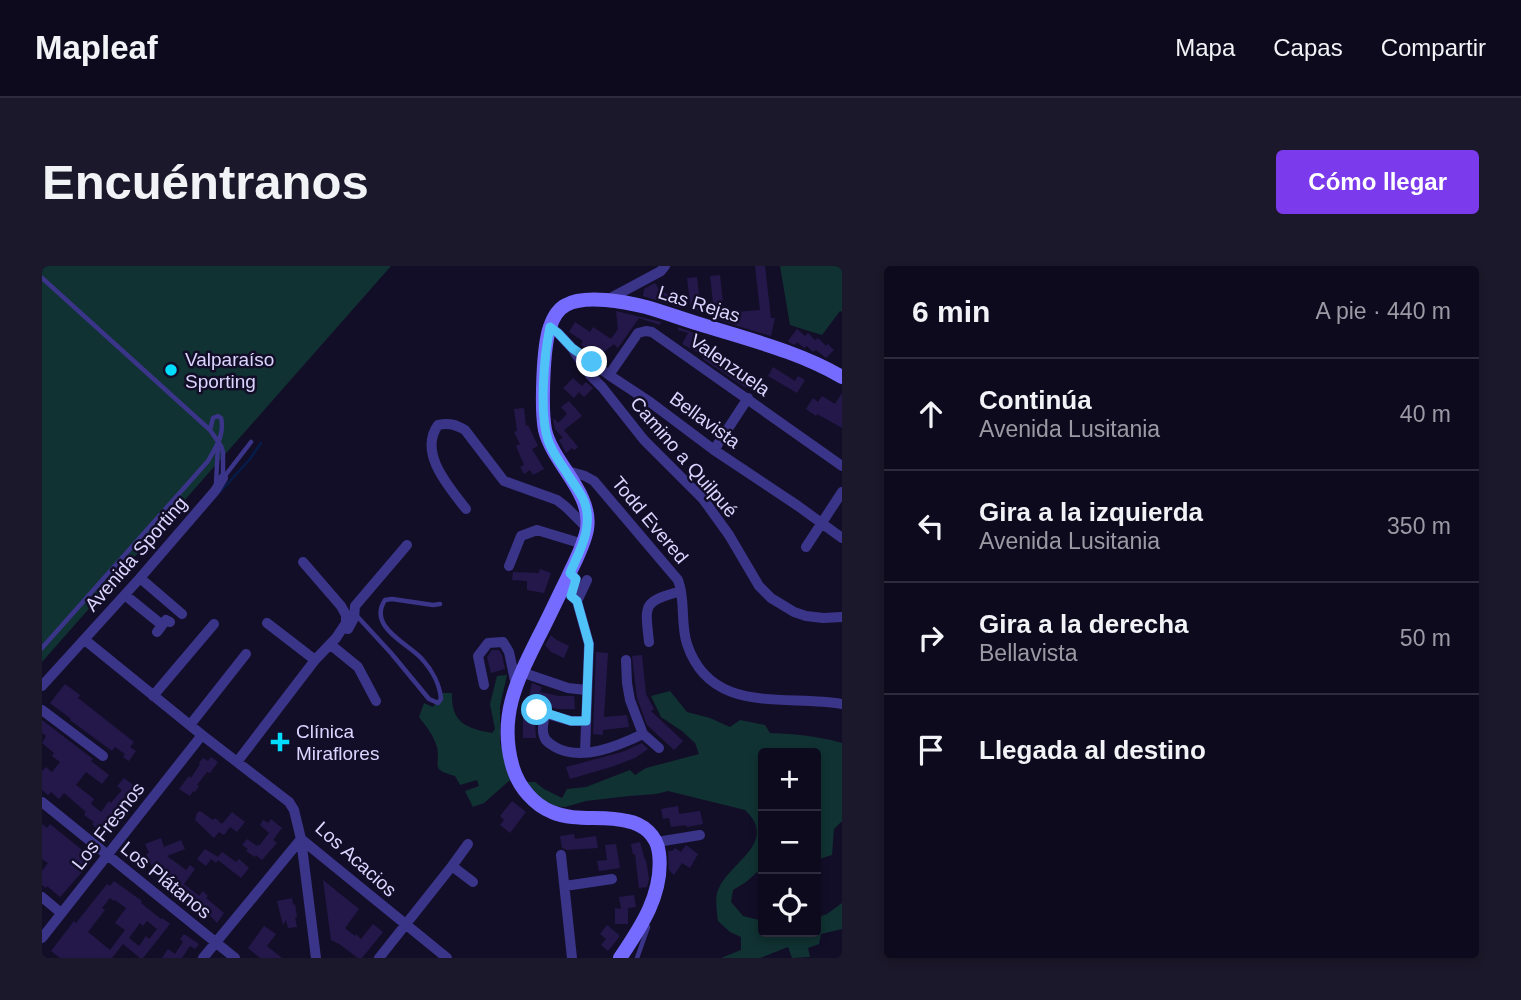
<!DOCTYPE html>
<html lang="es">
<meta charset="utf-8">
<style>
:root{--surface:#0e0a1e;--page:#1c182b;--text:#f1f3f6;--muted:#9b9aa4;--line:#2e2b3c;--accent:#7c3aed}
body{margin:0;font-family:Helvetica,sans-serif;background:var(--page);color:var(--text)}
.controls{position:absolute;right:21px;bottom:21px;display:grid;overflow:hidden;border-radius:7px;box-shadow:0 4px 10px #0003}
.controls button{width:63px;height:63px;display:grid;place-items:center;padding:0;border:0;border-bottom:2px solid var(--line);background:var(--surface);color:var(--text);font:35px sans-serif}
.stop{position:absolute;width:21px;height:21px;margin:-16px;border:5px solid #4fc3f7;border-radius:50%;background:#fff}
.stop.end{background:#4fc3f7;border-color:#fff;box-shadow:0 2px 7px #0008}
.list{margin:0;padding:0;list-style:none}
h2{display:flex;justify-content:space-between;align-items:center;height:91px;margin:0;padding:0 28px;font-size:30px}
h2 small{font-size:23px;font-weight:400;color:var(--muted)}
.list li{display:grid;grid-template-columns:46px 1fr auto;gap:21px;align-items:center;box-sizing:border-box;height:112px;padding:0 28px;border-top:2px solid var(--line)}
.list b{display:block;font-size:26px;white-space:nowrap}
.list p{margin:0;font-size:23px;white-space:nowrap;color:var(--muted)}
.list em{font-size:23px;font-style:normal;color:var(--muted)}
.icon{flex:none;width:38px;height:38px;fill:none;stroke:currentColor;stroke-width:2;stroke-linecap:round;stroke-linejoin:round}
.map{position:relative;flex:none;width:800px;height:692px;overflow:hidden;border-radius:7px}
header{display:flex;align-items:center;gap:42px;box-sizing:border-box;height:98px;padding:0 35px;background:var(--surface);border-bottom:2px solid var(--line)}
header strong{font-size:33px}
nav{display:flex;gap:38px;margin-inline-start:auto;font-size:24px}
.intro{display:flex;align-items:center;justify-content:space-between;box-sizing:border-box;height:168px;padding:0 42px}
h1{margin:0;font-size:49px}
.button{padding:18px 32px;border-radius:7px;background:var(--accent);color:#fff;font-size:24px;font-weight:700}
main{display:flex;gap:42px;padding:0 42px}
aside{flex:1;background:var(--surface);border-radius:7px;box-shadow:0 4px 10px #0003}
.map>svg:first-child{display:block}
</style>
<header>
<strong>Mapleaf</strong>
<nav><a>Mapa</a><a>Capas</a><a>Compartir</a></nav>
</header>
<div class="intro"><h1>Encuéntranos</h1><a class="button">Cómo llegar</a></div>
<main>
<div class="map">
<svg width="800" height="692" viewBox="0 0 800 692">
<rect width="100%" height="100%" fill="#130e28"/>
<path fill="#103232" d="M0,0H349L0,396Z
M738,0H800V46L798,45L780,69L748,59Z
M465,409L458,440V477L468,514L442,537L431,541L423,525L437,520L435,514L418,519L413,510C387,503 399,500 395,481C392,470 384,460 377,451L382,437L391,441L400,427H410C409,457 424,462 450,467L453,463L448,438L455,410Z
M628,425L645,446L668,452L688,461L698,454L723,459L728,467C753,468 776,470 800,477V555L792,563L790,589L774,594V487H721V601L704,616L691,624L689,636L701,650L721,655V666H774V652L785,648L800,637V663L779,668L777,678L766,682L768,691L750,692L746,681L718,692H679L699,684V671L688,666L676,655C675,645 672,631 677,622C689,595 737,576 703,544L626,525L614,528L587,530L544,535L523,541L506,540L484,516H493L502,523L520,532L525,523L544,521L588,504L593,509L604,502L657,488L653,477L640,465L619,451L609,430Z"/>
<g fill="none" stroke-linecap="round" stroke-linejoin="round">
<path stroke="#061c48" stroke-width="2.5" d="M178,226L208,193L219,177"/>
</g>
<path fill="#24184a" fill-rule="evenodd" d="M713,0H723L729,52H733L729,70L673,53L668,10L678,9L682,47L718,44Z
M655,11L659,44L649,45L645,12Z
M613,17L618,25L642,33L639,42L601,30L602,23Z
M574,45L619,56L618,59L597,52L576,82L572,78L559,88L550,79L545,83L539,79L541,75L527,66L533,56L548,66L551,61L569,73L576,63Z
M636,61L655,68L653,76L666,84V82L670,85L672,83L704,105L701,109L708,113L704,122L661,93L662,90L640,78L646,67L636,64Z
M755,63L763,70L766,67L773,74L776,72L784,80L786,78L792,84L784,92L774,84L771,86L765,80L762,82L755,76L753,79L748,77L746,75Z
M731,101L753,115L756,110L763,114L755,127L726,110Z
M531,112L540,120L544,116L551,122L542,131L537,126L532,132L521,122Z
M800,127V162L775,148L774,150L764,143L771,132L776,136L780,130L793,138Z
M527,135L540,150L522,164L536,181L532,184L530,182L524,187L517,174L521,172L513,163L511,154L513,153L516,157L525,148L519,141Z
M482,142L484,160L486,159L496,180L490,183L502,203L491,209L488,204L482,208L478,201L482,199L474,180L478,178L472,166L475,165L472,143Z
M498,303L509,307L502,327L485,324V315L470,314L471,306L497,307Z
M509,369L513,373L527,380L522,392L509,386L503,379Z
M450,384H457L460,389L463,403L449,407L445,391Z
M554,386L566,387L562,451L585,449L587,461L561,464V469L551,468Z
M600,389L604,428L612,443L609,445L641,475L632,484L605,459L595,432L590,390Z
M490,417L500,421L498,426L517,430H532L533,443H516L496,438L490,439L488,446L491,451L490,456H493L494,472H481V447L485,430H487Z
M23,418L38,429L36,432L92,476L88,481L94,485L87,495L81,491L83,488L73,481L70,485L28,454L29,453L8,437Z
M0,454L51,493L49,495L67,509L60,518L44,506L34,519L52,533L49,538L59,546L67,535L69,537L80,524L75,520L82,512L95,522L62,569L50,558L52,556L42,549L44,546L22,527L17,533L9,526L6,529L0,524V505L4,501L10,506L18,496L10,490L12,487L0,477L4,470L0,467Z
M600,477L606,483L593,492L569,501L528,513L524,501L580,486Z
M169,491L176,496L168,507L165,506L155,519L157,520L153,526L151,525L148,530L137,523L147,510L149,512L158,498L157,497L161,492L166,495Z
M470,535L484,546L468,567L458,559L462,554L458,550Z
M636,540L637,548L658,545L661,558L645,561L644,559L629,561L627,552L621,553L619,543Z
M158,545L171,554L173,552L180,558L190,546L203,556L195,566L188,561L182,569L177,566L172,572L153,554L155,547Z
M229,553L240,562L231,574L235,577L220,594L214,589L213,591L204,585L206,583L200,579L205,573L215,580L216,578L217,580L227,567L218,559L221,554L226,557Z
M0,558L5,562L8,558L45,588L41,593L47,598L18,631L5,620L4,622L0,619V605L6,597L0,593Z
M532,568L533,573L554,570L556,582L525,584L520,582L518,570Z
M119,572L122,581L139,574L143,583L125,590L144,604L148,599L153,603L142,618L157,630L161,625L166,630L164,632L182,647L175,657L158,639L156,642L145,633L148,631L138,622L137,624L122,612L120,614L114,609L104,588L107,587L103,578Z
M598,576L603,594H604L607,613L605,621L597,622L593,588H591L589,578Z
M574,578L578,602L557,605L555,595L565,594L563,579Z
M644,579L656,588L648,602L640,597L632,609L627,604L626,585H630L633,582L639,586Z
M163,583L176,591L180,586L194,596L197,593L207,602L199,612L176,594L174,597L169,593L164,600L155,593Z
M281,614L317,643L303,662L313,670L314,668L319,673L331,658L341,666L320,692H316L297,678L289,674Z
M72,615L100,635L99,637L119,653L120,652L128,658L101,692H98L81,678L70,692H18L9,685L32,655L34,657L65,618L68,620ZM68,632L72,635L73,634L84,642L73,657L83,664L68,684L46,666L63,644L60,642ZM105,655L115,663L107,673L104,670L97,680L87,672L98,657L101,660Z
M592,629L594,641L586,642V658H573V642L579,643L577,631Z
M250,632L251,639L253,638L255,651L253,652L255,661L246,662L244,654L241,659L235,635Z
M565,659L577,669V671L566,685L559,679L564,673L558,668Z
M222,660L234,668L225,680L240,692H218L206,682Z
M142,668L157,678L153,683L148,680L140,692H120L126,683L133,688L141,676L138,673Z"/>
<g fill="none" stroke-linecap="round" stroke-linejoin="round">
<path stroke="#3b358a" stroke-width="4.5" d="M0,12L168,164L179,180L181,186V212
M182,211L209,176
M174,218L176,178
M314,349L349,387L387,433L396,437L399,433C398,419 390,404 380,393C367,378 325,361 343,334L350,333L391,339L398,338
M0,382L166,195C174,181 183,168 179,152L176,150L171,152L168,164
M595,692L606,661L604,658"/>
<path stroke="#3b358a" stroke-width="10" d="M565,34L619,5L623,0
M508,61L516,67L530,82L567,109L608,136L672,184L756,240L800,272
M530,82L548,109L560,121L602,174L661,233L687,269L717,320L729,332L752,346L764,350L781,352L800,351
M567,109L596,67L604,65L610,66L800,200
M672,184L706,132
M522,204L543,210L552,215L636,314C644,334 638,357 645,378C669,450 743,428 800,438
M424,243C407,221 376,187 396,159C407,157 413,158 423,164L462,215L515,234L524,241L545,262
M764,281L800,226
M467,300L479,270L495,264L541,278
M528,307L534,313L529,330L535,335L547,378L543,486
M98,312L140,348
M83,329L120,359
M535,335L545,314
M225,357L273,394
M306,363L312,352L313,340L365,279
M115,366L124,354L128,356
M43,374L160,469L247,536L252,544L259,573L274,692
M607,376C603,338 600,336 639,325
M289,379L316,401L334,435
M584,394L585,417L588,434L601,468L617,482
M479,406L526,422L544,424
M442,419L436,390L446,377L461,376L467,386L474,419
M0,420L98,312L173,225L181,212
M111,430L172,358
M0,444L61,490
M495,445L529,455H544
M503,448C502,454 499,463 502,470C503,475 508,478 513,481C539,496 576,480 601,468
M148,459L204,388
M195,496L273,394L294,372L304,357V349L299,340L261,296
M0,536L193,692
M259,573L405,692
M615,576L658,569
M519,589L530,692
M410,600L431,616
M523,620L570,613
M0,631L19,647
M0,672L160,469
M161,692L259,573
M337,692L410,600L426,578"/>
<path stroke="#756cff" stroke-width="14" d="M578,692C599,661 622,627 617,587C615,570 602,558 585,555C561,549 533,556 510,546C492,539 477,521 471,502C456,452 474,416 496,372C506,353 515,333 525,313C532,297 542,280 545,263C551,227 511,198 503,164C499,143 501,80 508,61C511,52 516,43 524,39C543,28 584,36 604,41C625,47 646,55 667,61C712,75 759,87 800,111"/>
</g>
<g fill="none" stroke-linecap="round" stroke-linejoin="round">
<path stroke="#4fc3f7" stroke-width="9" d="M495,444L529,455H544L547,378L535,335L529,330L534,313L528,307C538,284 552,260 542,235C538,225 530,216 525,207C518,197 510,186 506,174C497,147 502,90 508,61L516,67L530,82L550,96"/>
</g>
<g fill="#01ddff" stroke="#130e28" stroke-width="2.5">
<circle cx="129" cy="104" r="7"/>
<path d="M234.5 465.5h7v7h7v7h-7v7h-7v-7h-7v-7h7z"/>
</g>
<g text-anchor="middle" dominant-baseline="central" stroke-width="5" stroke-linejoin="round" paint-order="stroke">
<g font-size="19" fill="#dbd5ff" stroke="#130e28">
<text transform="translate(657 38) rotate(17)">Las Rejas</text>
<text transform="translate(688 99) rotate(35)">Valenzuela</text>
<text transform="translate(663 154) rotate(36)">Bellavista</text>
<text transform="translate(642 191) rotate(49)">Camino a Quilpué</text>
<text transform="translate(608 254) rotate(50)">Todd Evered</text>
<text transform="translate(94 288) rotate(-49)">Avenida Sporting</text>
<text transform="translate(66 560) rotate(-52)">Los Fresnos</text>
<text transform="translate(314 593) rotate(42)">Los Acacios</text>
<text transform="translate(124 614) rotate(39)">Los Plátanos</text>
</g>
<g font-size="19" fill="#dbd5ff" stroke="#130e28" text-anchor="start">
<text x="143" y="93">Valparaíso<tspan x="143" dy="22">Sporting</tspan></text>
<text x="254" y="465">Clínica<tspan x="254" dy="22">Miraflores</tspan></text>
</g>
</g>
</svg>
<div class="controls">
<button>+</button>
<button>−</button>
<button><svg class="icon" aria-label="locate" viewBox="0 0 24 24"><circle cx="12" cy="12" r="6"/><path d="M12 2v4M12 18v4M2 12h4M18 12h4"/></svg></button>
</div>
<div class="stop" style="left:495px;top:444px"></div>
<div class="stop end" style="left:550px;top:96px"></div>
</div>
<aside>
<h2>6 min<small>A pie · 440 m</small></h2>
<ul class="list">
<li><svg class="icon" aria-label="ahead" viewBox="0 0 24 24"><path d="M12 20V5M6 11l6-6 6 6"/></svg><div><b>Continúa</b><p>Avenida Lusitania</p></div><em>40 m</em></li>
<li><svg class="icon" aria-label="left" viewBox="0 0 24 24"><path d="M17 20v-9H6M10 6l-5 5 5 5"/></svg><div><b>Gira a la izquierda</b><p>Avenida Lusitania</p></div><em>350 m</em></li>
<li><svg class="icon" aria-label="right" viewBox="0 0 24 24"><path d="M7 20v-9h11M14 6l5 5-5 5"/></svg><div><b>Gira a la derecha</b><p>Bellavista</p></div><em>50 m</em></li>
<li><svg class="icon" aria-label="arrive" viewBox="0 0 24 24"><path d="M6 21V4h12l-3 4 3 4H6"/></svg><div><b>Llegada al destino</b></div></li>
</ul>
</aside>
</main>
